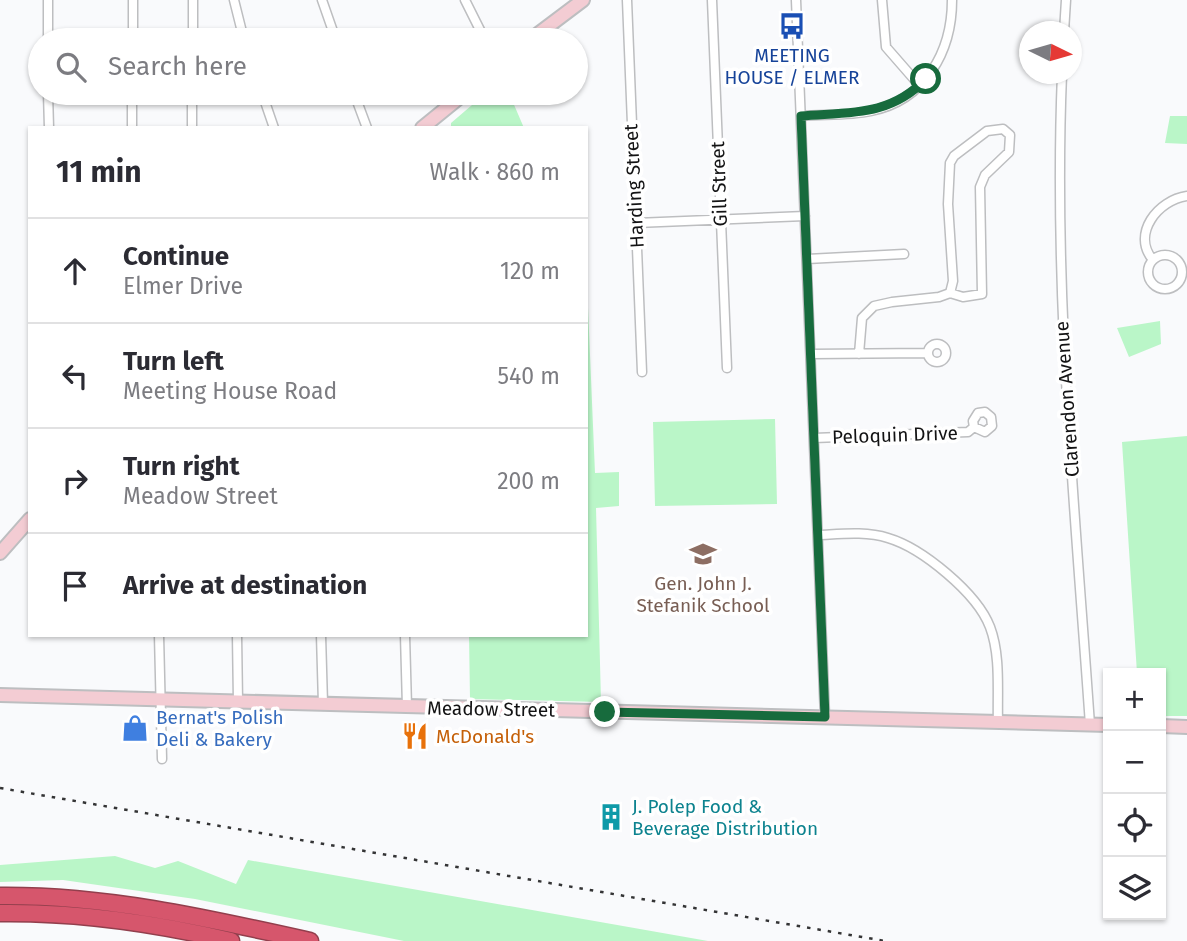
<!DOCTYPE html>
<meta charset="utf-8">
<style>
:root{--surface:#fff;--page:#f2f2f3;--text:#2b2b33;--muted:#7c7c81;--line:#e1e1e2}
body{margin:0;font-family:"Fira Sans",sans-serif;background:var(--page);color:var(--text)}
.controls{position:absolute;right:21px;bottom:21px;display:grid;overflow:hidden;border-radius:0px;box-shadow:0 2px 5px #0004}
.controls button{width:63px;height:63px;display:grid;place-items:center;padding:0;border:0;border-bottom:2px solid var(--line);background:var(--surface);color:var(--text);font:35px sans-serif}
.compass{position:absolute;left:1019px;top:21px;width:63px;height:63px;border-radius:50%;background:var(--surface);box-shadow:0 2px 5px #0004;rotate:95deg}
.stop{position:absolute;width:21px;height:21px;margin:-16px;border:5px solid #176b3d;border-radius:50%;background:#fff}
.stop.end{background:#176b3d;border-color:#fff;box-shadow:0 2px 7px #0008}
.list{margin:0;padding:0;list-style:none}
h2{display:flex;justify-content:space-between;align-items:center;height:91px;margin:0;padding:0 28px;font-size:30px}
h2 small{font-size:23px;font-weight:400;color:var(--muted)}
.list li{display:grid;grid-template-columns:46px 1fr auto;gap:21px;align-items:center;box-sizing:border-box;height:105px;padding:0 28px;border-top:2px solid var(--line)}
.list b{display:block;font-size:26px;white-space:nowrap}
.list p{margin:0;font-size:23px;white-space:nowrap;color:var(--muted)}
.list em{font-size:23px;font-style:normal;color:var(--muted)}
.icon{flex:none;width:38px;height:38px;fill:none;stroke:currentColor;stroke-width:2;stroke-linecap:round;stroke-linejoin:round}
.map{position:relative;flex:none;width:1187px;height:941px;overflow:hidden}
.search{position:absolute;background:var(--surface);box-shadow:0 2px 5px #0004;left:28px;top:28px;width:560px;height:77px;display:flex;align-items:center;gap:18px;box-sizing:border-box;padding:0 24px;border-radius:38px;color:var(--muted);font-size:26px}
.panel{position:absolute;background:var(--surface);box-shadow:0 2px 5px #0004;left:28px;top:126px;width:560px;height:511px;border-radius:0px}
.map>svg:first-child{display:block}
</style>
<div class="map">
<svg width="1187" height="941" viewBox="0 0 1187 941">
<rect width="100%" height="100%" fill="#f9fafc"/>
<path fill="#baf6c8" d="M486,93H509L524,128H451V123Z
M1170,116H1187V144L1165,143Z
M586,260L595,473L619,472V506L596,508L601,702L470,699L469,635H586Z
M1160,321L1161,344L1129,357L1117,328Z
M775,419L777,504L655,506L653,422Z
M1187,436V716H1161V673H1137L1122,442Z
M115,856L155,868L178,861L236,884L248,860L708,941H404L195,899L63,880L0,882V865Z"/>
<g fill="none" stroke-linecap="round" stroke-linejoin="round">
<defs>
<path id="street" d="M234,0L244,40
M322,0L336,40
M465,0L485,40
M627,0L642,372
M712,0L727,368
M796,0L825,717
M882,0L886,47L920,86
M1064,32L1066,0
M48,40V0
M133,40V0
M193,40V0
M1062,74C1053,291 1075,508 1090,725
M48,93L49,128
M262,93L274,128
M354,93L367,128
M801,116C824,114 848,116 871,111C925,100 952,52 952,0
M132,128V93
M192,128V93
M636,223L805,216
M1148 272a17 17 0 1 1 34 0a17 17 0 1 1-34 0Z
M807,259L904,254
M1153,260C1131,234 1158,200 1187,196
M928 353a9 9 0 1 1 18 0a9 9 0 1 1-18 0Z
M811,354L928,353
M859,354L862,318L874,306L892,302L939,297L950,293L963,297L982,294L980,187L985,175L1009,152L1010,135L1003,129L987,131L954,156L950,163L948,204L953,281L950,293
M814,438L968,432L974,427L985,432L992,426L991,417L985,412L978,413L973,421L974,427
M819,535C841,534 866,531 888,538C922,548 977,593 990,627C1001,656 997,692 998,723
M159,635L162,759
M237,635L238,702
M321,635L323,704
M405,635L407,707"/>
<path id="secondary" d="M530,40L583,0
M422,128L465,93
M0,553L30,519
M0,695L1108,725
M1161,726L1187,727"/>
<path id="highway" d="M0,896C106,895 207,918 310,941
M0,913C78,912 155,923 231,941"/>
</defs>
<use href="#street" stroke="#bdbec0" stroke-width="11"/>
<use href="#secondary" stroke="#bdbec0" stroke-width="16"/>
<use href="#highway" stroke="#923f4d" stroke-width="19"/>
<use href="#street" stroke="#fff" stroke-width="8"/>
<use href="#secondary" stroke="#f3ccd3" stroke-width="12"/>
<use href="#highway" stroke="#d6566c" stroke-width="16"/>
<path stroke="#343435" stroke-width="2.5" stroke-dasharray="3.5 7" stroke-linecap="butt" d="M0,788L885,941"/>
</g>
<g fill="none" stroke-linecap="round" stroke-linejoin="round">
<path stroke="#176b3d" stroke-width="9" d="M605,712L825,717L801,116C849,112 889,117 926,79"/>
</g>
<defs>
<symbol id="bus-bare" viewBox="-9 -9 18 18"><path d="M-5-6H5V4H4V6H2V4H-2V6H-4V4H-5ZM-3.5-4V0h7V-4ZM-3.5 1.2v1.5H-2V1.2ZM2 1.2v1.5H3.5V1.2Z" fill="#1a4fb4" stroke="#fff" stroke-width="2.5" paint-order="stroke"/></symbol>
<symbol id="school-bare" viewBox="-9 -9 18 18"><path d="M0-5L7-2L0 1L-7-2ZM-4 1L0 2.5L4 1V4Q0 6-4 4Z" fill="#8d6e63" stroke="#fff" stroke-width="2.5" paint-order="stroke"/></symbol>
<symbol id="shop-bare" viewBox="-9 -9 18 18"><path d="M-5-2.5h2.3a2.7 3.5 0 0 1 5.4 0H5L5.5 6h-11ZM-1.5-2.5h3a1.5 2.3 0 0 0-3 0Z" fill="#3f7fe0" stroke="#fff" stroke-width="2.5" paint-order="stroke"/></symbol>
<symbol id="restaurant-bare" viewBox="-9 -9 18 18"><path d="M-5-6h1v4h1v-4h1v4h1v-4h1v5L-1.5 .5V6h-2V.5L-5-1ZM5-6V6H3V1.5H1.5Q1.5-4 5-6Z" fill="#e8710a" stroke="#fff" stroke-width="2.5" paint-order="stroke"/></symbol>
<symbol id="building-bare" viewBox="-9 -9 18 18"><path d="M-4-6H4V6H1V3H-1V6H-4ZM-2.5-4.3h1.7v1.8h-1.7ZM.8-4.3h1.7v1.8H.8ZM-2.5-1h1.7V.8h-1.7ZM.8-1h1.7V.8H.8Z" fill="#0f9aa8" stroke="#fff" stroke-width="2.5" paint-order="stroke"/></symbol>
</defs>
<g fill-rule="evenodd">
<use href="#bus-bare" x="773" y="7" width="38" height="38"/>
<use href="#school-bare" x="684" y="535" width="38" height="38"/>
<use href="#shop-bare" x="116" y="709" width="38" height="38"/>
<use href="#restaurant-bare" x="396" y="717" width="38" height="38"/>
<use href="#building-bare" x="592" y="798" width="38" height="38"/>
</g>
<g text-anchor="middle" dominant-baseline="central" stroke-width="7" stroke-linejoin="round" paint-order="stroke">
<g font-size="19" fill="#164399" stroke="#fff">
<text x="792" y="55">MEETING<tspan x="792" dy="22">HOUSE / ELMER</tspan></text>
</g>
<g font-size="19" fill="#131314" stroke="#fff">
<text transform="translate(719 184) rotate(-92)">Gill Street</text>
<text transform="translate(634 186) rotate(-93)">Harding Street</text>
<text transform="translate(1067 399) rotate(-94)">Clarendon Avenue</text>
<text transform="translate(895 435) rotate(-2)">Peloquin Drive</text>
<text transform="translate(491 709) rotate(1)">Meadow Street</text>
</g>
<g font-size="19" fill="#785e54" stroke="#fff">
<text x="703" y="583">Gen. John J.<tspan x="703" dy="22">Stefanik School</tspan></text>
</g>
<g font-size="19" fill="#366cbe" stroke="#fff" text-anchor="start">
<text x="156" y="717">Bernat's Polish<tspan x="156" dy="22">Deli &amp; Bakery</tspan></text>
</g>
<g font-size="19" fill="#c56008" stroke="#fff" text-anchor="start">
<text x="436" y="736">McDonald's</text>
</g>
<g font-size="19" fill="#0d838f" stroke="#fff" text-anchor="start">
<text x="632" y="806">J. Polep Food &amp;<tspan x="632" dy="22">Beverage Distribution</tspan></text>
</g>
</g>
</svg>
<div class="controls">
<button>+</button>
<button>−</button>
<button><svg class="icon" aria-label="locate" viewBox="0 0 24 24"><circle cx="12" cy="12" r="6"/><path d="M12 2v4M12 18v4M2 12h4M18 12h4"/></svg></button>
<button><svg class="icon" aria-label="layers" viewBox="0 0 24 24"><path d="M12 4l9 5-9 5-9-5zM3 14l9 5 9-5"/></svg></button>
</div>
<svg class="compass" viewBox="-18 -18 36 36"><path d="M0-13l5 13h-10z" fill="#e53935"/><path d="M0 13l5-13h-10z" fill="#7c7c81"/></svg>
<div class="stop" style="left:926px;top:79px"></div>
<div class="stop end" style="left:605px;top:712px"></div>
<div class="search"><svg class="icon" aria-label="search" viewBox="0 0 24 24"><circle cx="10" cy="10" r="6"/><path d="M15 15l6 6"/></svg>Search here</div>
<section class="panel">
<h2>11 min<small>Walk · 860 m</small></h2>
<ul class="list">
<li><svg class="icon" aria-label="ahead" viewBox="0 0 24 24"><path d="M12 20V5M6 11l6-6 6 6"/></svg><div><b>Continue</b><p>Elmer Drive</p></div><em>120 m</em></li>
<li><svg class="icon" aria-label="left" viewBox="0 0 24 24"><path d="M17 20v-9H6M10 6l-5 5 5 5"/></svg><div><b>Turn left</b><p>Meeting House Road</p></div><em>540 m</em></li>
<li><svg class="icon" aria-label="right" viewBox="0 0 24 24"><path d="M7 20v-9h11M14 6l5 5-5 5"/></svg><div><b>Turn right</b><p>Meadow Street</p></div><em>200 m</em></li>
<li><svg class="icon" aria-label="arrive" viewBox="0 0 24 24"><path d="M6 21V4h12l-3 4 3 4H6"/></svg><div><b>Arrive at destination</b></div></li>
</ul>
</section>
</div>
